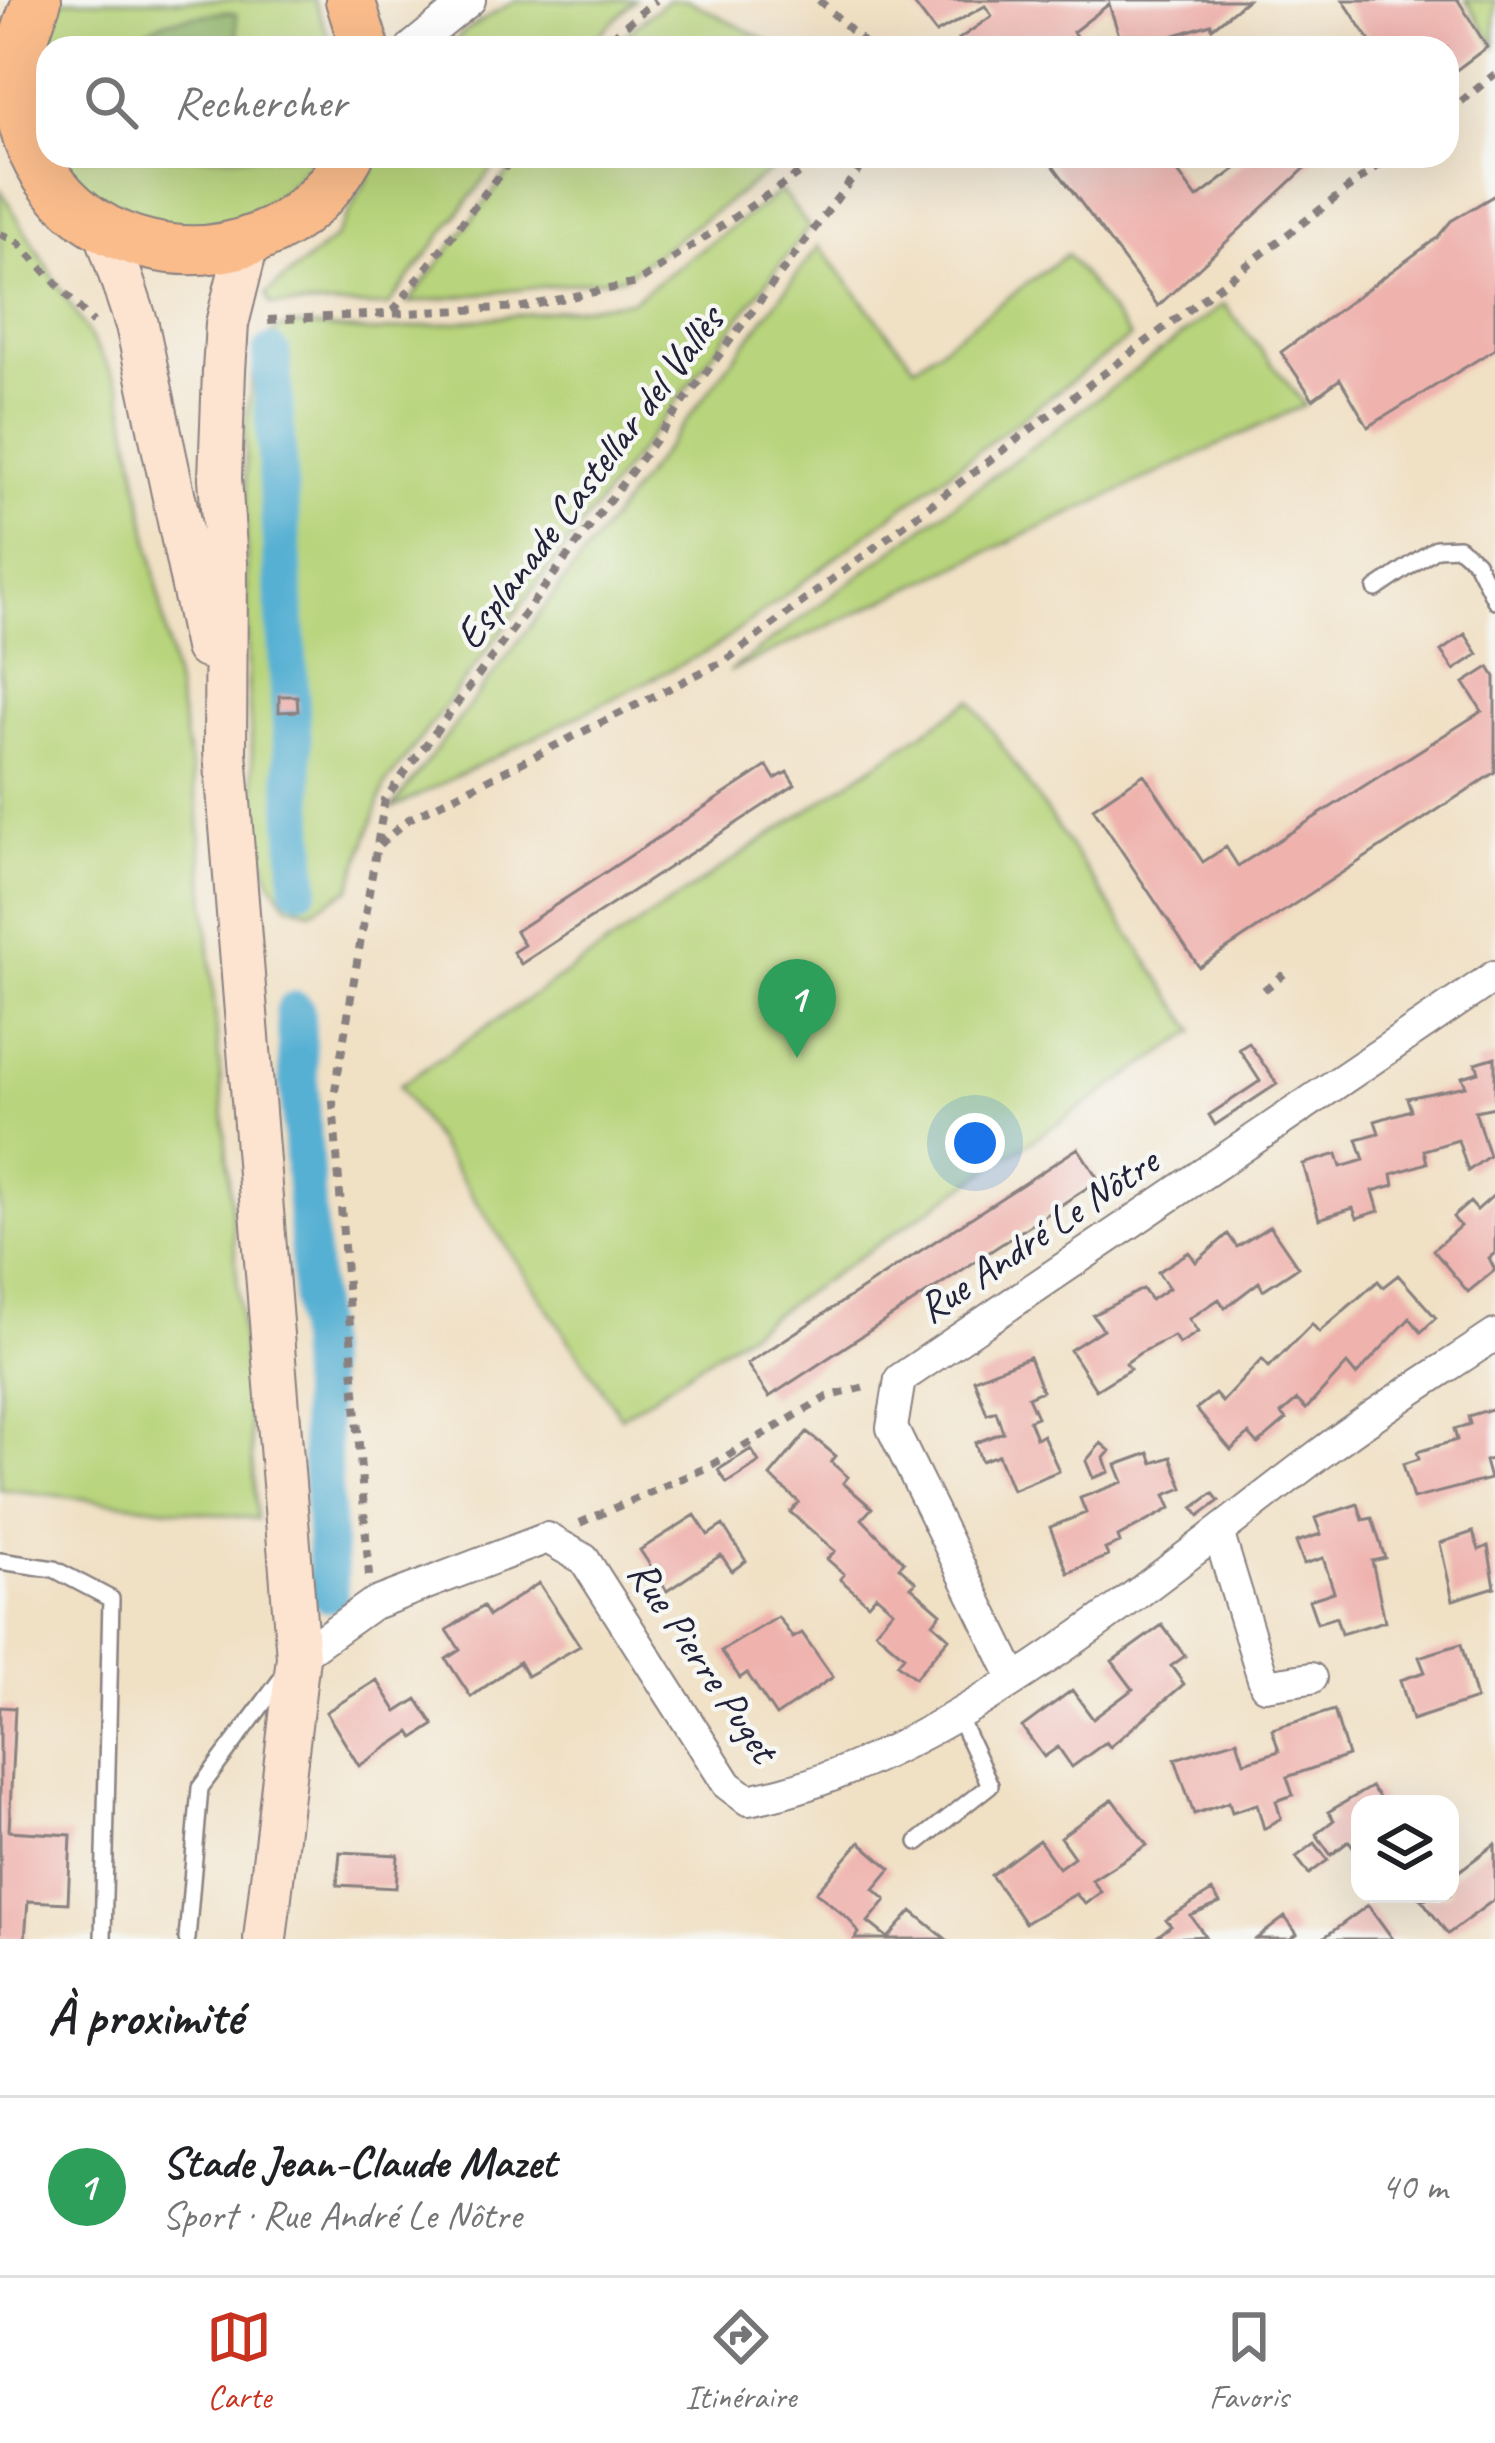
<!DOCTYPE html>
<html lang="fr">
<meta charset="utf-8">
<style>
:root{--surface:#fff;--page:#f6f6f6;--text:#202124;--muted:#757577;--line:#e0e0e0;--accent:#c8321e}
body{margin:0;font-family:Caveat,sans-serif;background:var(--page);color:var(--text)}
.controls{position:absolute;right:36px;bottom:36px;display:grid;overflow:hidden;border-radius:24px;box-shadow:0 12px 48px #0002}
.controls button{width:108px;height:108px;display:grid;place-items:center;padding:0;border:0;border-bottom:3px solid var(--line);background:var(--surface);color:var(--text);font:60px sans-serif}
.you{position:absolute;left:975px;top:1143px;width:42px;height:42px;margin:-30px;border:9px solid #fff;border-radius:50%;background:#1a73e8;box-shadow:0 0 0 18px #1a73e833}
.badge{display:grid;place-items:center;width:78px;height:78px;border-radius:50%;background:var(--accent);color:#fff;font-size:39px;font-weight:700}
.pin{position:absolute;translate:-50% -99px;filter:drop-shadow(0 3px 6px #0008)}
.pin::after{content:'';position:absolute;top:63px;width:42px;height:36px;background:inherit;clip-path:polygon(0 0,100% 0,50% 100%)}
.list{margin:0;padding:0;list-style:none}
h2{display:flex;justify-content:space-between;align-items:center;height:156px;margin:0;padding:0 48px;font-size:51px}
h2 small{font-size:39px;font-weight:400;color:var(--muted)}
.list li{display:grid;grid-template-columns:78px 1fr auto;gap:36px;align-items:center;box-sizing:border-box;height:180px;padding:0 48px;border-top:3px solid var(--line)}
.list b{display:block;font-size:45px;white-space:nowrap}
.list p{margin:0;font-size:39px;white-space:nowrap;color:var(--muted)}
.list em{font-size:39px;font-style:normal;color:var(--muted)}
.icon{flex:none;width:66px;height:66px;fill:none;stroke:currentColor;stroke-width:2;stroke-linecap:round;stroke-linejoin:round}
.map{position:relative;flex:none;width:1495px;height:1939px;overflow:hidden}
.search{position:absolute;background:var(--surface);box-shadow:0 12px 48px #0002;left:36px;right:36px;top:36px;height:132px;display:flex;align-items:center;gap:30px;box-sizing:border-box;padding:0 42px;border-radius:36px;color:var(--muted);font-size:45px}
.sheet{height:336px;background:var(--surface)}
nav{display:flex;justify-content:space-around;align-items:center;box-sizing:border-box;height:168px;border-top:3px solid var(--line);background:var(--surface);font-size:33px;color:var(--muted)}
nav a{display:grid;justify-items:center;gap:6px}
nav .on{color:var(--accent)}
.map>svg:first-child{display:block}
</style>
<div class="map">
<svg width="1495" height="1939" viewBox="0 0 1495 1939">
<rect width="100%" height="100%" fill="#f6f6f2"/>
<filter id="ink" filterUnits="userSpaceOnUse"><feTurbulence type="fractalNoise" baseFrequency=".00833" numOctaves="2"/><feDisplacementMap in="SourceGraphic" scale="24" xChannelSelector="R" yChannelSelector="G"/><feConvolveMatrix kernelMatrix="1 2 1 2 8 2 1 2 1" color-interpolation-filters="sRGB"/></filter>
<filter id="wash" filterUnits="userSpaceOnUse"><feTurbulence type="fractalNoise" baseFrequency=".004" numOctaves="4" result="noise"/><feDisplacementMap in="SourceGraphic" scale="48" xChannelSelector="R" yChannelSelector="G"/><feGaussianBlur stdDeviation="2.7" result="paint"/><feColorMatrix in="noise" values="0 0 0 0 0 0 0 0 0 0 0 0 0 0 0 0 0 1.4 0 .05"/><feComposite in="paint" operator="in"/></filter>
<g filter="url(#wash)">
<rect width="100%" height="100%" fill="#f0e0c4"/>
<path fill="#b8d47b" stroke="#6d7b5b" stroke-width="3" d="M60,0H314L333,48H48V136L41,46Z
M516,0H635L586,48H448L465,31Z
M668,0H688L781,48H608Z
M1466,0H1495V46Z
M58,156H314C268,228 176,248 103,203C86,193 72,170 58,156Z
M380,156H502L388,306L271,305L266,294L335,238Z
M521,156H791L624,277L408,303Z
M0,189L121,388L198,807L257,1519L0,1489Z
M781,191L809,227L385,785L350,889L311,911L288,905L270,880L257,828L248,689L245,430L257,345L278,329L297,325L375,332L631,301Z
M819,246L915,366L1067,254L1130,337L716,647L391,809Z
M1224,304L1305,405L729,672Z
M971,700L1195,1031L621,1417L399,1086Z"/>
<path fill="#92b66b" stroke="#5a6c53" stroke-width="3" d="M225,12L236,14L238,48H222L219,41L201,48H133C146,16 196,17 225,12Z"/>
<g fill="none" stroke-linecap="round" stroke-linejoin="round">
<path stroke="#56b0d3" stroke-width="39" d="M271,354L300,885
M295,1011L329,1593"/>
</g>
<g id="blocks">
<path fill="#efb2ad" d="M911,0H1247L1212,28L1211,24L1133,48H1123L1109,4L1073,32L1085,48H966L959,39L992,16L985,6L936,33Z
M1343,0H1458L1487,47L1447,77V48H1375Z
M1046,156H1166L1197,198L1253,156H1318L1158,306Z
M1495,195V349L1368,427L1340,379L1313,399L1281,352L1437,238L1451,221Z
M1465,634L1478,654L1454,670L1441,651Z
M1489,667L1495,677V772L1199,967L1093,808L1144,774L1203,862L1226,847L1238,866L1482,711L1464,683Z
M279,696H297L298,711L279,712Z
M767,766L775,779L787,772L795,785L521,964L513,952L524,945L516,931Z
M1249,1043L1277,1084L1215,1125L1209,1115L1260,1081L1239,1049Z
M1495,1057V1107L1475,1111L1489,1156L1468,1171L1458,1140L1424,1150L1427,1163L1392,1174L1394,1185L1373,1191L1379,1211L1357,1218L1353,1208L1319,1219L1303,1164L1337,1154L1341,1167L1364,1160L1357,1139L1379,1133L1375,1121L1411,1110L1407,1098L1466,1086L1462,1077L1479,1072L1476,1063Z
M1078,1148L1099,1180L769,1397L747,1364Z
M1495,1194V1253L1489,1258L1495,1270L1468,1292L1433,1250L1460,1226L1453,1217L1470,1202L1477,1210Z
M1270,1226L1298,1267L1263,1290L1259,1282L1225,1308L1219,1299L1189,1319L1198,1332L1179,1344L1174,1336L1140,1353L1126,1363L1130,1369L1096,1390L1070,1350L1103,1329L1093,1315L1143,1289L1151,1300L1169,1288L1158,1272L1189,1252L1196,1262L1228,1234L1237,1247Z
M1398,1275L1436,1318L1421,1332L1410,1318L1356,1375L1347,1364L1306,1409L1297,1400L1281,1414L1286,1420L1258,1444L1249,1434L1231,1450L1196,1409L1215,1394L1222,1402L1262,1359L1269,1367L1312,1324L1319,1332L1378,1281L1383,1287Z
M1029,1357L1042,1391L1028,1397L1037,1417L1029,1420L1036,1438L1043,1435L1059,1471L1012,1490L998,1455L981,1461L975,1443L1003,1432L996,1411L987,1414L974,1379Z
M1495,1408V1458L1485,1461L1490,1479L1413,1499L1403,1464L1419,1459L1417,1452L1457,1440L1454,1429L1470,1424L1468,1416Z
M807,1432L836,1456L831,1462L848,1477L843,1483L872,1508L862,1519L904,1562L899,1567L916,1582L911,1587L941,1613L933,1623L949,1638L915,1678L897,1664L904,1656L875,1631L893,1610L876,1595L868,1604L840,1579L844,1574L827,1559L835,1551L790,1512L799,1502L770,1476Z
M1101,1443L1110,1451L1104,1458L1109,1472L1093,1478L1086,1461Z
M751,1449L759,1462L727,1483L718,1470Z
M1149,1453L1153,1463L1171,1457L1183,1488L1165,1495L1171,1508L1118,1537L1120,1543L1105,1549L1108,1556L1068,1573L1050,1527L1086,1513L1080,1498L1123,1482L1116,1465Z
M1213,1493L1219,1501L1199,1516L1193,1508Z
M1358,1504L1363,1520L1372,1518L1385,1558L1372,1561L1385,1621L1341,1634L1336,1617L1317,1623L1309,1600L1334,1592L1323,1558L1304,1564L1296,1542L1321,1534L1315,1518Z
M695,1515L708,1535L723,1525L746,1561L732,1571L721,1555L667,1591L640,1550Z
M1473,1532L1479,1550L1488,1546L1495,1587L1453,1600L1440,1543Z
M539,1583L580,1646L527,1676L519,1662L471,1697L446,1659L460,1650L447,1630L483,1606L489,1616Z
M778,1617L793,1638L802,1633L833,1677L776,1716L747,1673L740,1678L721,1651Z
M1162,1625L1185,1656L1171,1666L1184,1684L1110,1747L1106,1742L1072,1767L1058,1747L1044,1757L1022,1727L1072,1690L1093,1719L1133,1689L1112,1661Z
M1461,1644L1476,1699L1412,1720L1400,1680L1425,1672L1419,1657Z
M377,1680L397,1712L417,1699L434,1725L414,1738L410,1732L359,1766L326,1712Z
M0,1707L15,1708L9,1831L71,1835L68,1903L28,1901L25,1939H0Z
M1334,1710L1348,1756L1287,1777L1293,1795L1276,1801L1281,1818L1264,1829L1257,1804L1232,1812L1229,1802L1194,1814L1175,1759L1237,1740L1244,1762L1261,1757L1279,1751L1272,1729Z
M1371,1787L1385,1804H1360V1843L1354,1848L1349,1841L1331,1855L1316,1834L1334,1820L1328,1812Z
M1113,1799L1147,1845L1092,1880L1101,1892L1085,1904L1076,1894L1025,1923L991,1875L1039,1840L1059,1868L1074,1857L1060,1837Z
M860,1842L891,1869L874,1889L886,1900L868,1922L888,1938L912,1911L946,1939H855L859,1933L849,1919L816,1892Z
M1315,1843L1328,1860L1309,1874L1296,1857Z
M1495,1844V1899L1448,1934L1421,1899L1450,1894V1878Z
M340,1852L398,1855L396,1888L337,1885Z
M1212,1891L1220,1903L1191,1916L1205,1936L1154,1939L1171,1926L1166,1920Z
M1368,1905L1393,1939H1322Z
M1285,1917L1297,1934L1290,1939H1256Z"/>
</g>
</g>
<g filter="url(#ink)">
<use href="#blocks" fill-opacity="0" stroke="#898180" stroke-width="3"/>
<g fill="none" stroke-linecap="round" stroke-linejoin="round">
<defs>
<path id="service" d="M1376,589L1436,548L1459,547L1476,562L1495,600
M0,1561L54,1569L111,1599L103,1939
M918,1842L990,1785L957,1714
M187,1939L200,1788L282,1678"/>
<path id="minor" d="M411,48L470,0
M1218,1532L1265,1685L1311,1678
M298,1657L371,1605L547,1538L584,1559L728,1785L748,1800C941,1765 1165,1570 1321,1453C1377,1411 1437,1374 1495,1335
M1014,1678L892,1428L900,1379L1495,976"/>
<path id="secondary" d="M105,229L137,325L206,647
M247,244L227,324L224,371L220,478L226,563L225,752L298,1657L265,1939"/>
<path id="primary" d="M37,0C29,23 19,48 18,72C12,260 260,317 349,156
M350,0L365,48"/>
</defs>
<use href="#service" stroke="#898180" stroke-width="20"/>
<use href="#minor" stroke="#898180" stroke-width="34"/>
<use href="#secondary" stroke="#898180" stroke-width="46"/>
<use href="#primary" stroke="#898180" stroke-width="52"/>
<path stroke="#898180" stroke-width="8" stroke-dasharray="9 9" stroke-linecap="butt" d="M819,0L869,48
M598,48L656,0
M1447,113L1495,74
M0,234L17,241L93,323
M393,311L514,156
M268,320L523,307L637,283L825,156
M379,845L409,819L726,660L1391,156
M1264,990L1284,974
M580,1523L708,1467L827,1397L869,1386
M369,1576L333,1102L385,799L869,156"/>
<use href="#service" stroke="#fff" stroke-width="15"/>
<use href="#minor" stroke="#fff" stroke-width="30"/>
<use href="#secondary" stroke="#fde4d1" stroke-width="42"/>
<use href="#primary" stroke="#fabc8b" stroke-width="48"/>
</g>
</g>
<g text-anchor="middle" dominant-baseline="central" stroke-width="9" stroke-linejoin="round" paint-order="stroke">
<g font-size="42" fill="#22223b" stroke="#f6f6f2">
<text transform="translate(589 478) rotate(-53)">Esplanade Castellar del Vallès</text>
<text transform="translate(1038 1235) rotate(-34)">Rue André Le Nôtre</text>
<text transform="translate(703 1661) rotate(56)">Rue Pierre Puget</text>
</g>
</g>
</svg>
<div class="controls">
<button><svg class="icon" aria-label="layers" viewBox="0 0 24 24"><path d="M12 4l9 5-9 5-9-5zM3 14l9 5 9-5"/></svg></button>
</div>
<div class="you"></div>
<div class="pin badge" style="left:797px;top:1058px;background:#2e9e5b">1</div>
<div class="search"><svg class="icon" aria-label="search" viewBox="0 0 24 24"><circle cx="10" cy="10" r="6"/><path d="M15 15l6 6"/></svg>Rechercher</div>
</div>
<section class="sheet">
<h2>À proximité<small></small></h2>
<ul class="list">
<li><span class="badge" style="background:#2e9e5b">1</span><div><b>Stade Jean-Claude Mazet</b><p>Sport · Rue André Le Nôtre</p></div><em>40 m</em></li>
</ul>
</section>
<nav>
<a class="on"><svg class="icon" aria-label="map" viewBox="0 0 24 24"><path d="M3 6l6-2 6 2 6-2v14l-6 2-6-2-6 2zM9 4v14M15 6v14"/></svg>Carte</a>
<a><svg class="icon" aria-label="directions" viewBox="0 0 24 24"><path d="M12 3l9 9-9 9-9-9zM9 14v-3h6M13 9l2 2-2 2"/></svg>Itinéraire</a>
<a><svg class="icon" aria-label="saved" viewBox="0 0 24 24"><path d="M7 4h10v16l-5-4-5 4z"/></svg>Favoris</a>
</nav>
